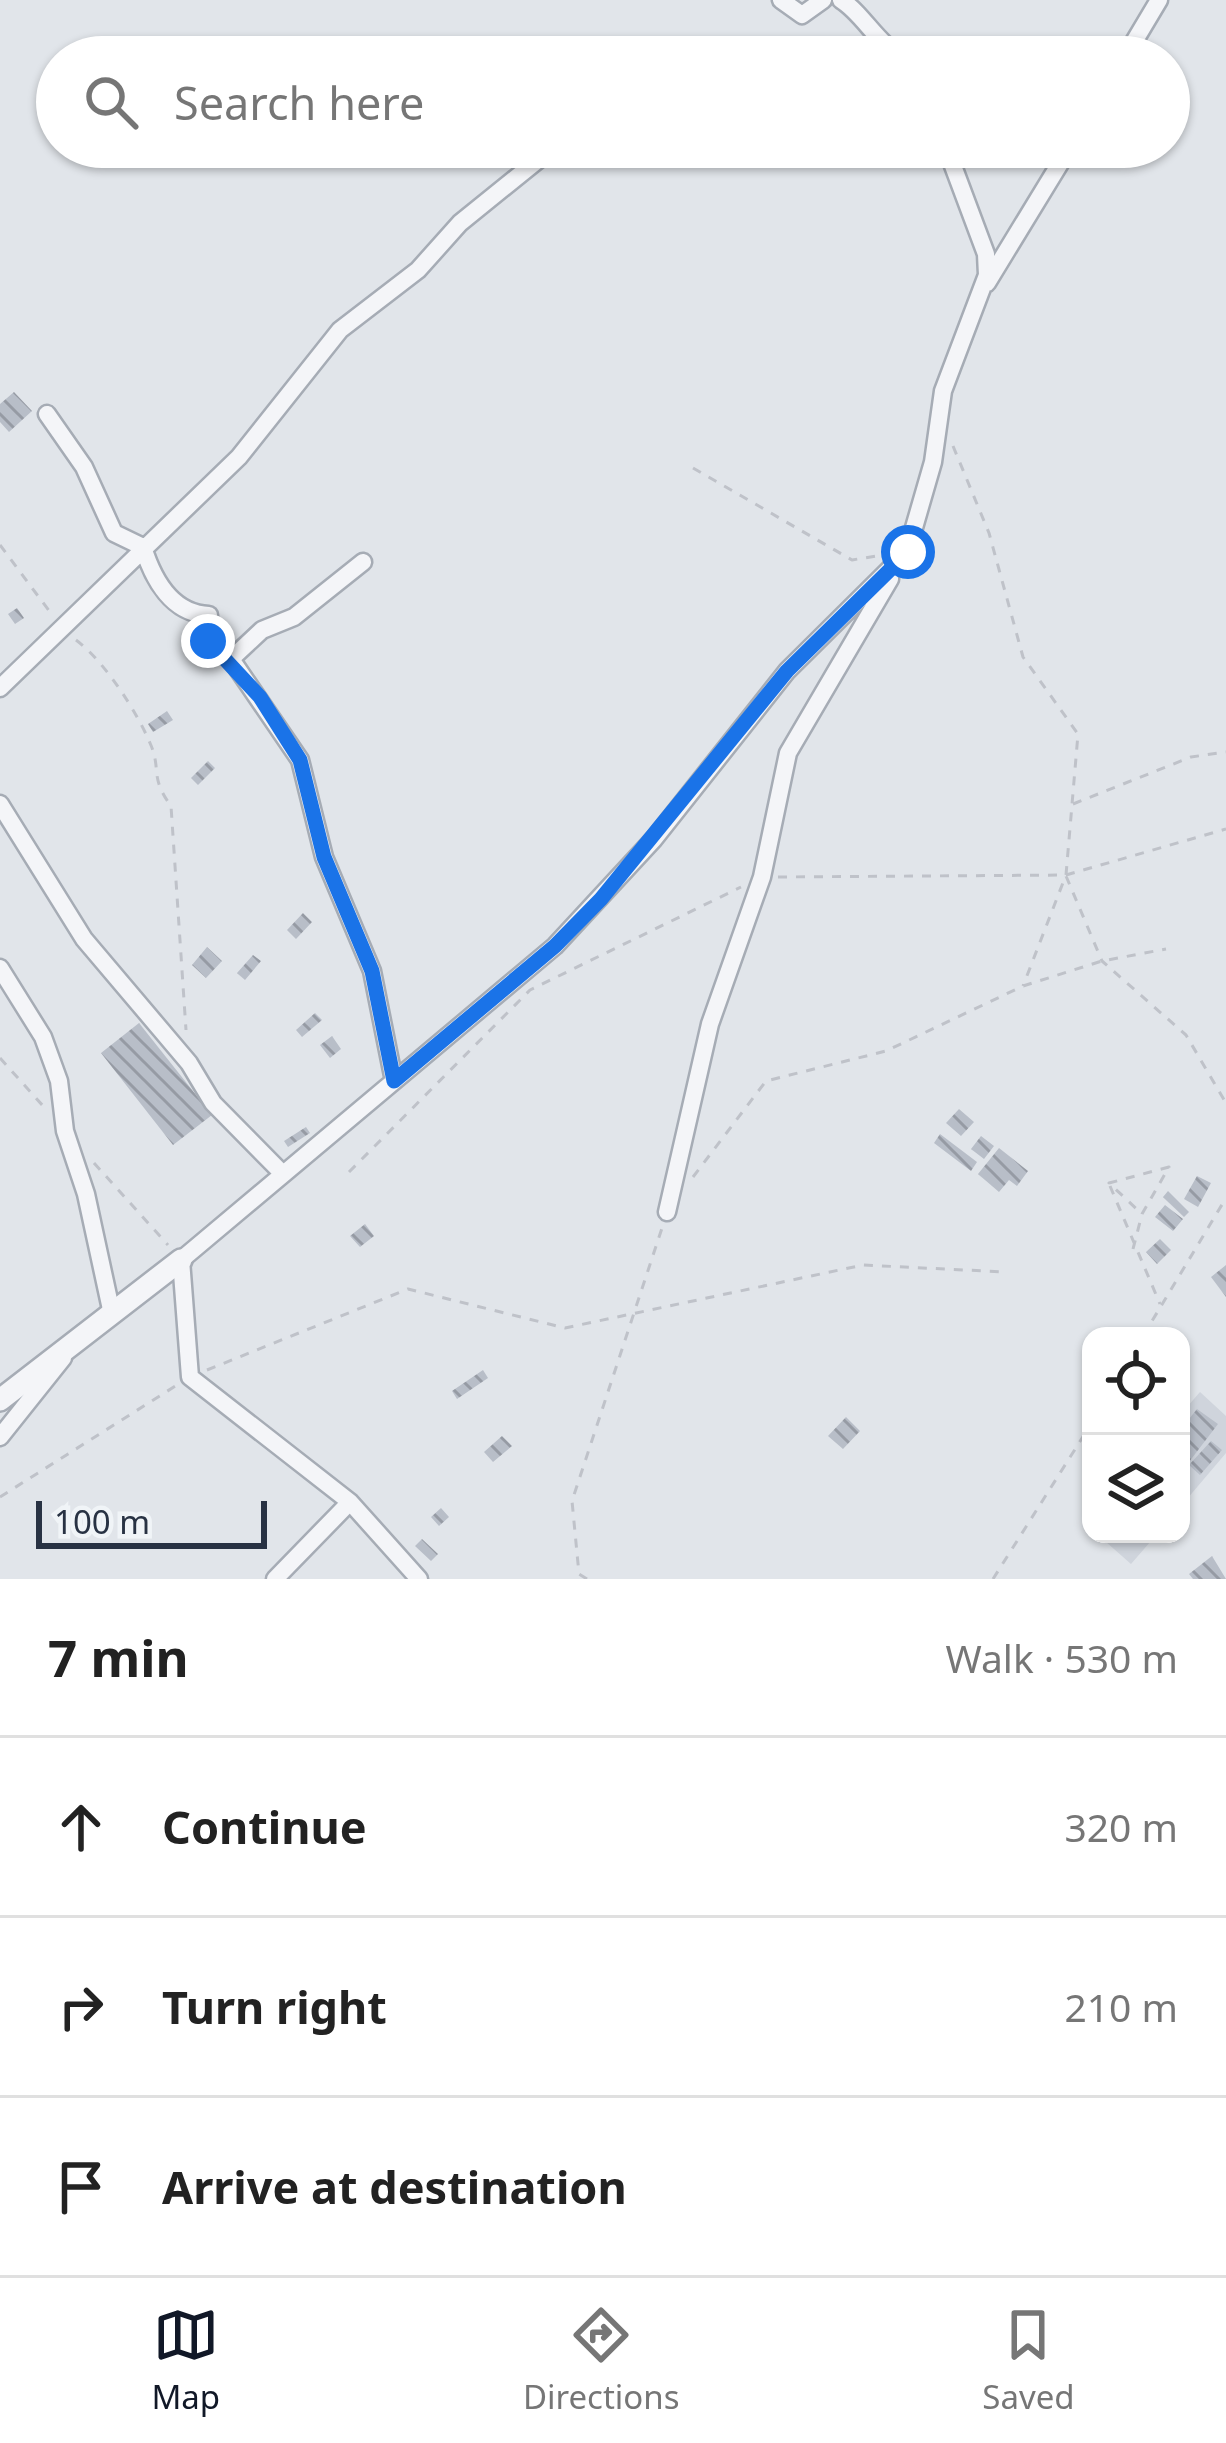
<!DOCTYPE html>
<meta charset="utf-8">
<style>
:root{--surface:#fff;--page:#f2f2f2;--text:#222;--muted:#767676;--line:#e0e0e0;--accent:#111827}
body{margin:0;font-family:"Noto Sans",sans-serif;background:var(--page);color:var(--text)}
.controls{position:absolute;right:36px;bottom:36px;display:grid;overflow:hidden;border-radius:24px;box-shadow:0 3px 9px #0004}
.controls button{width:108px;height:108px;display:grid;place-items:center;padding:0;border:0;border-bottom:3px solid var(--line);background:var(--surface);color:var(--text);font:60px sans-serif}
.scale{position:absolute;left:36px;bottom:30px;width:231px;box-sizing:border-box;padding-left:12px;border:6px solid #283243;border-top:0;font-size:33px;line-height:42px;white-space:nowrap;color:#283243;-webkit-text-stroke:9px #f0f4f7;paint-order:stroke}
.stop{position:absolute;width:36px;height:36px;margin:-27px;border:9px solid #1a73e8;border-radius:50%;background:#fff}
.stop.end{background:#1a73e8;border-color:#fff;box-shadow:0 3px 12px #0008}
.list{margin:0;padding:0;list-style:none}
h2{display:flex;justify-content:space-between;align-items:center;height:156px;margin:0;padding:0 48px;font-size:51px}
h2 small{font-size:39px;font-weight:400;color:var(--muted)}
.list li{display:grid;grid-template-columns:78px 1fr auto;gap:36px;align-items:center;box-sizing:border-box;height:180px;padding:0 48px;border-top:3px solid var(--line)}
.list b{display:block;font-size:45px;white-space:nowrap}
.list em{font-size:39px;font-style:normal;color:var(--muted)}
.icon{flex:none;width:66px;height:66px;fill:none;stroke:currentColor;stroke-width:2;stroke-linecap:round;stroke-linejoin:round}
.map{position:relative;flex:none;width:1226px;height:1579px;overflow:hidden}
.search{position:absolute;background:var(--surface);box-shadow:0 3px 9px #0004;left:36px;right:36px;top:36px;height:132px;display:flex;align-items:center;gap:30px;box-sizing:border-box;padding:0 42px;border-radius:66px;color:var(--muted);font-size:45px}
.sheet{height:696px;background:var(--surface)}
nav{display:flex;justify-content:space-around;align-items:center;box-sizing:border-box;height:168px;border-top:3px solid var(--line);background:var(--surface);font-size:33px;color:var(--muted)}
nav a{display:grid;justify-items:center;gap:6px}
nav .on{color:var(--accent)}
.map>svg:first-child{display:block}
</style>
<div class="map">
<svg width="1226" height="1579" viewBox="0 0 1226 1579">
<defs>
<pattern id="building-back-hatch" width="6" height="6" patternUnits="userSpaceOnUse" patternTransform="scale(3)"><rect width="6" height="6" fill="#b8bec8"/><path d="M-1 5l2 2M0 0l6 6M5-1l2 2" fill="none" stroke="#969ba4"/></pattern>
</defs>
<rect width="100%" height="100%" fill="#e1e5ea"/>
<path fill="#cfd4dc" d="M1200,1392L1226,1416V1453L1181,1506V1414Z
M1097,1534H1157L1131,1564Z"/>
<path fill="url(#building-back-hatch)" d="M14,392L32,411L9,432L0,422V404Z
M17,608L24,618L15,624L8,614Z
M167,711L173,720L153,732L148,724Z
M208,761L215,768L198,785L191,778Z
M303,913L312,922L296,939L287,930Z
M207,947L222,961L206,978L192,965Z
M253,955L261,961L245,980L237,973Z
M315,1013L322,1020L302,1037L296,1030Z
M139,1023L212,1115L173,1145L101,1053Z
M332,1036L341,1049L330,1058L320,1045Z
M959,1109L974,1122L961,1136L946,1123Z
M306,1127L310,1133L288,1147L284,1141Z
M940,1134L977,1162L971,1171L934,1143Z
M981,1136L994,1146L984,1159L971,1149Z
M999,1148L1028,1171L1017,1186L1009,1180L999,1192L978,1174Z
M1197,1176L1211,1183L1198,1207L1184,1199Z
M1168,1191L1189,1212L1184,1217L1163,1197Z
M1165,1205L1183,1219L1173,1231L1155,1217Z
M365,1224L374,1236L360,1247L350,1236Z
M1160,1239L1171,1250L1157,1264L1146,1252Z
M1226,1265V1297L1211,1277Z
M483,1370L488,1378L457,1399L452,1391Z
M1197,1409L1218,1424L1189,1462L1181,1456V1429Z
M846,1417L860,1431L843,1449L828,1436Z
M502,1436L512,1446L493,1462L484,1452Z
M1211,1441L1222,1450L1200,1475L1189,1465Z
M441,1508L449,1517L439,1526L431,1517Z
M422,1539L438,1554L431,1561L415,1546Z
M1212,1556L1226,1579H1193L1189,1574Z"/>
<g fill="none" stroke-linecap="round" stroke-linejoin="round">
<defs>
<path id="minor" d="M781,0L802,15L823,0
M841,0C862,13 875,40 900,57
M1125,57L1159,0
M987,283L1070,147
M47,414L84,467L114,533L143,547C153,579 172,614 209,615L208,642L231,659L262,630L294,617L363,562
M231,659L300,760L324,857L372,971L394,1081
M0,688L239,457L340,330L418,270L460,223L554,147
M0,804L84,939L189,1063L213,1103L283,1174
M0,968L43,1037L59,1081L65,1131L86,1194L112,1314
M667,1212L710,1024L762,877L788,753L890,579
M0,1437L63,1358
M275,1579L350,1502
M419,1579L350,1502L190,1377L181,1260L555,946L654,839L787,671L907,552L933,462L943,391L987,275L986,254L946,147"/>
<path id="tertiary" d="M0,1400L181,1260"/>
</defs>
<use href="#minor" stroke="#a6acb5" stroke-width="21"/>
<use href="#tertiary" stroke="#a6acb5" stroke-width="26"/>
<path stroke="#bfc2c9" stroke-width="3" stroke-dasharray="9 9" stroke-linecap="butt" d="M953,446L989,533L1023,657L1078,734L1066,875L1023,986
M693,468L852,560L882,555
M0,545L53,616
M76,640C104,661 136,710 150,743C162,770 149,776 171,806L186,1030
M1073,804L1191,757L1226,752
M1066,876L1102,961L1186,1035L1226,1103
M778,877L1066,875L1226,829
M0,1058L44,1107
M94,1163L168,1245
M349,1172L530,990L741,887
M693,1177L766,1081L886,1051L1023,986L1102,961L1166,949
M1110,1186L1160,1304
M1133,1249L1142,1214L1169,1167L1109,1183L1142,1214
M1143,1336L1226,1198
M207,1370L408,1289L565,1328L863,1265L1005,1272
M0,1497L177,1385
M587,1579L579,1574L572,1501L663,1225
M993,1579L1091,1424"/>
<use href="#minor" stroke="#f4f5f8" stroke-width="16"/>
<use href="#tertiary" stroke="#f4f5f8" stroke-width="21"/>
</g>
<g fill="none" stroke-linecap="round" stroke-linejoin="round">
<path stroke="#1a73e8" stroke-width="15" d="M208,641L260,697L300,760L324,857L372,971L394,1081L555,946L601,899L787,671L908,552"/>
</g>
</svg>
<div class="controls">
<button><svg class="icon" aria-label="locate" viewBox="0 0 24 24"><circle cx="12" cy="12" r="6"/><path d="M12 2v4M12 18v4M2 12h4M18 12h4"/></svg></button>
<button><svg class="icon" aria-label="layers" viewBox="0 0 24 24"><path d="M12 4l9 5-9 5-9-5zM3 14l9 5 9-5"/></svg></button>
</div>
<div class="scale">100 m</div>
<div class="stop" style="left:908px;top:552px"></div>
<div class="stop end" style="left:208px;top:641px"></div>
<div class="search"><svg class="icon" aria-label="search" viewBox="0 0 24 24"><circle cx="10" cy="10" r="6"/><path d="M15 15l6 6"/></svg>Search here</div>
</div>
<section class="sheet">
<h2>7 min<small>Walk · 530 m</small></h2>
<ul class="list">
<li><svg class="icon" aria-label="ahead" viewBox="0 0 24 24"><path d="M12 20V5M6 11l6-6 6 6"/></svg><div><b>Continue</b></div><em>320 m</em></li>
<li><svg class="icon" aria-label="right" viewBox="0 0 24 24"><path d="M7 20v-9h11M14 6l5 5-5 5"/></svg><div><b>Turn right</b></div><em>210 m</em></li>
<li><svg class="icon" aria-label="arrive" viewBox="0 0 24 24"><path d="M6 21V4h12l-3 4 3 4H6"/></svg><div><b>Arrive at destination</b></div></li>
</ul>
</section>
<nav>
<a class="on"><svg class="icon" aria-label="map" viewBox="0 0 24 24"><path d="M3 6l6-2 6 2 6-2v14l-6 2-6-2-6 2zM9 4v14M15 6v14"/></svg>Map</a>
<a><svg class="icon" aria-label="directions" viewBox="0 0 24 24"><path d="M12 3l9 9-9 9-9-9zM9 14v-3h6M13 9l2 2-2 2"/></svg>Directions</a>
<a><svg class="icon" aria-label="saved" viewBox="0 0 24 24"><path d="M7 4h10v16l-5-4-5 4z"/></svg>Saved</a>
</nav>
